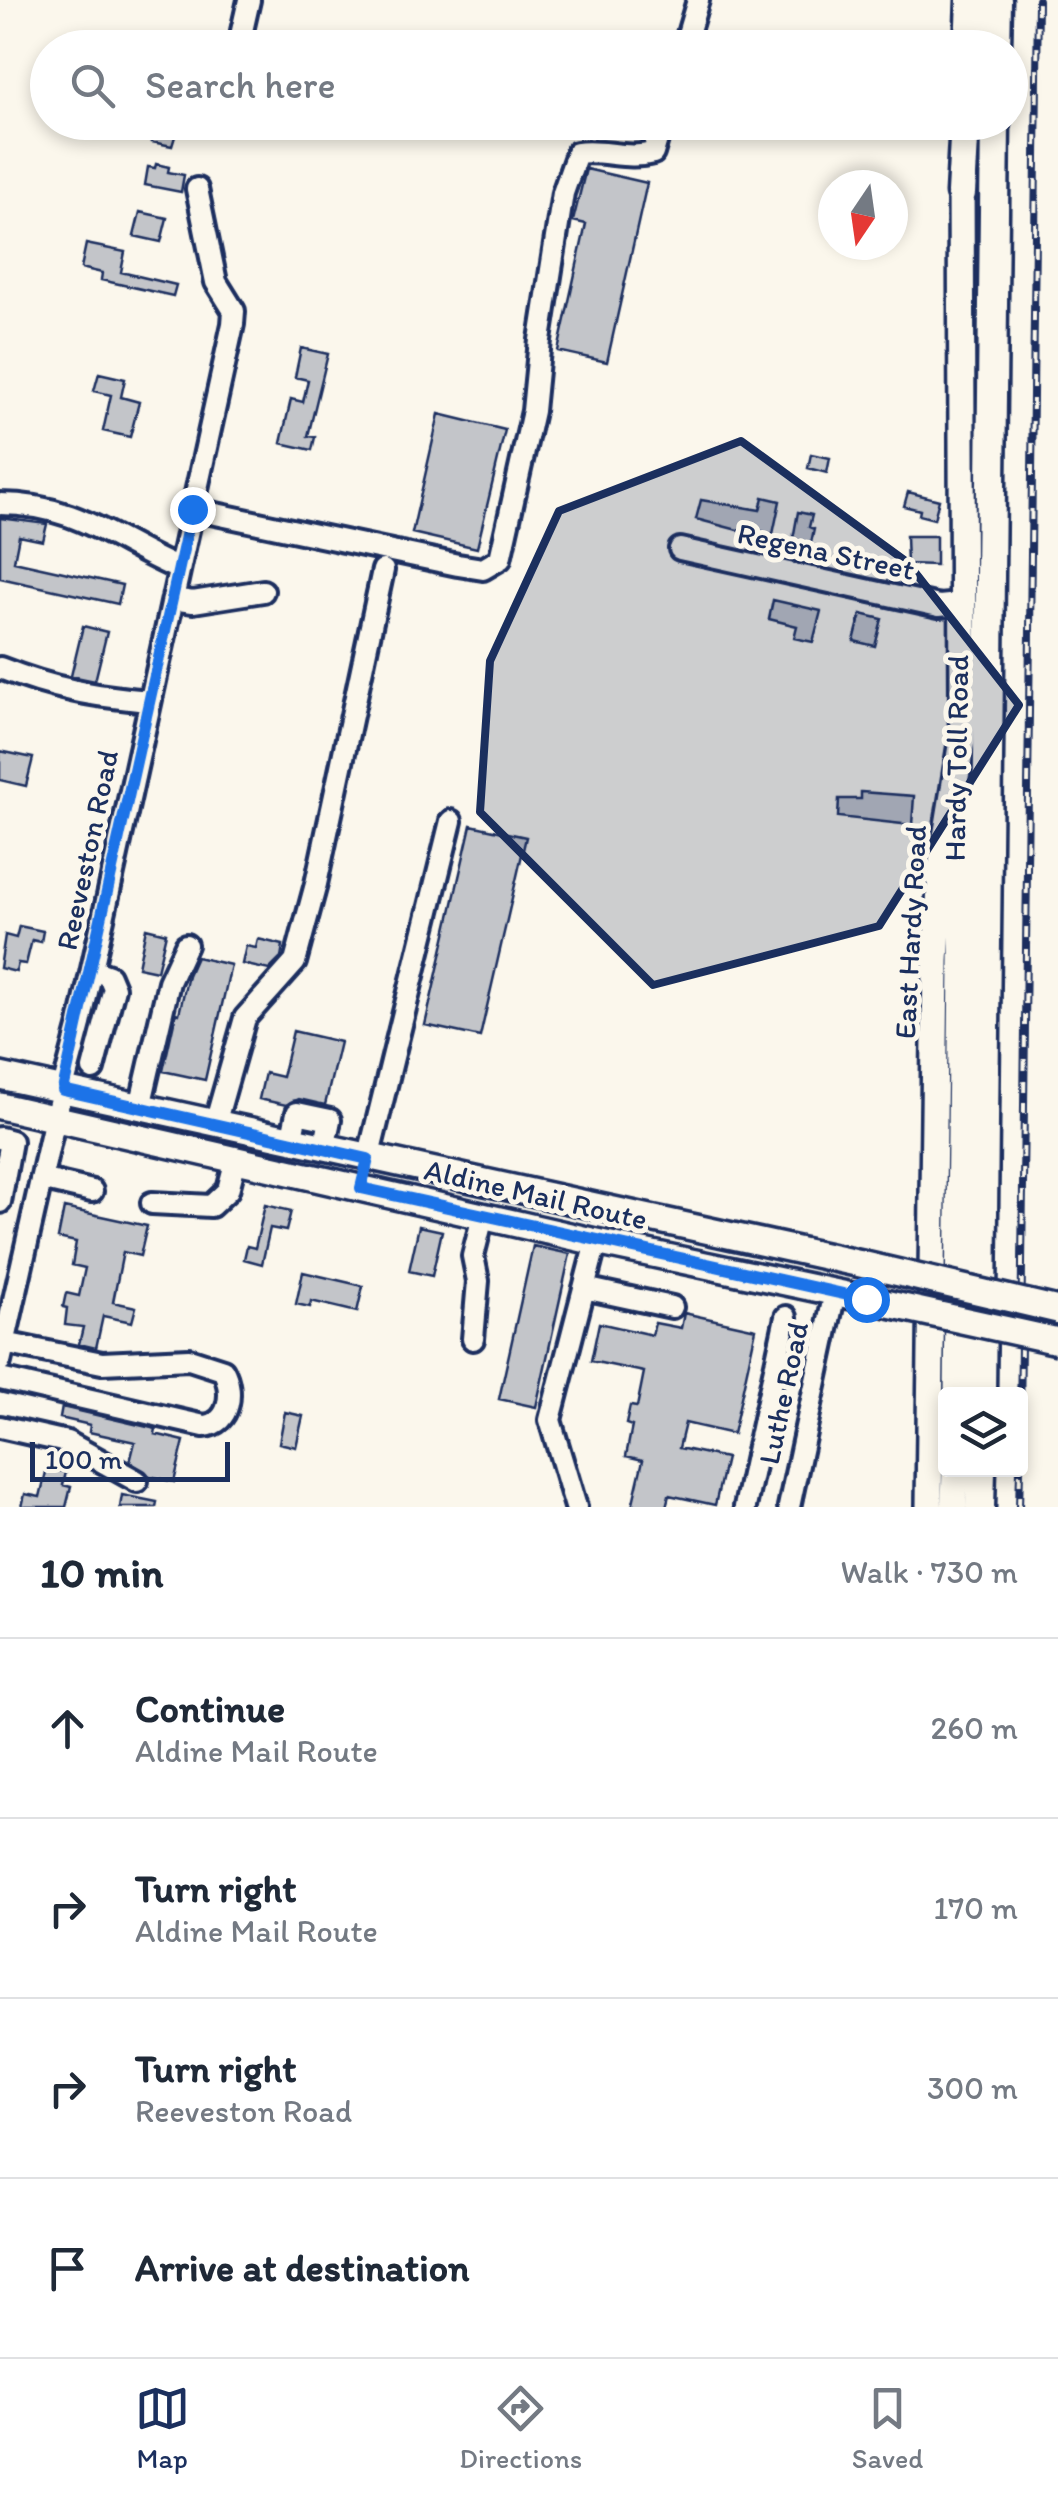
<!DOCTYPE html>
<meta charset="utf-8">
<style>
:root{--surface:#fff;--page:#f2f2f3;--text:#1f2937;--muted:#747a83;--line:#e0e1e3;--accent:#1b2f5e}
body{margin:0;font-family:Itim,sans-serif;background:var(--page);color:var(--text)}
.controls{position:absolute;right:30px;bottom:30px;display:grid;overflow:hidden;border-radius:10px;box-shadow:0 5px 15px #0003}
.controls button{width:90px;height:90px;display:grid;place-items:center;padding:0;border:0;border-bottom:2px solid var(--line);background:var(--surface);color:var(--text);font:50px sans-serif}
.compass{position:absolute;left:818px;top:170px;width:90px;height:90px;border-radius:50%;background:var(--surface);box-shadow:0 5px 15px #0003;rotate:193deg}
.scale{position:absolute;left:30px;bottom:25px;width:200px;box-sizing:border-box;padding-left:10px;border:5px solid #1b2f5e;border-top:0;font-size:28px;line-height:35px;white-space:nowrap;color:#1b2f5e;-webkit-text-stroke:8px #fbf7ec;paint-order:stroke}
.stop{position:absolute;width:30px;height:30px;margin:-22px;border:8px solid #1a73e8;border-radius:50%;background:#fff}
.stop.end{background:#1a73e8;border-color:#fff;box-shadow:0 2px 10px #0008}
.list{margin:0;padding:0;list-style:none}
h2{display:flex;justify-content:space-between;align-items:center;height:130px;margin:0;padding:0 40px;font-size:42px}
h2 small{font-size:32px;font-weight:400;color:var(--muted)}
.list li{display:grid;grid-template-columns:65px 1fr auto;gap:30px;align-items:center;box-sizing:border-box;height:180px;padding:0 40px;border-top:2px solid var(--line)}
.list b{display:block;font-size:38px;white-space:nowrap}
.list p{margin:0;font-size:32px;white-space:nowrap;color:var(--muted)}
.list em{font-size:32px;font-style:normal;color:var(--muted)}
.icon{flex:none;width:55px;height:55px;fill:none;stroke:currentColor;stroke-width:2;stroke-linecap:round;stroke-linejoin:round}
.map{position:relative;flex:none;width:1058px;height:1507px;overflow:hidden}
.search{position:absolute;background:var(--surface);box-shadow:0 5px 15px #0003;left:30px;right:30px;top:30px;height:110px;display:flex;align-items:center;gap:25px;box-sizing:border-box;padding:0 35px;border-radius:55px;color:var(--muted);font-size:38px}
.sheet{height:850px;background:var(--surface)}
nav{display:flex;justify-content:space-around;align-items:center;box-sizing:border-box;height:140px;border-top:2px solid var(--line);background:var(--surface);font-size:28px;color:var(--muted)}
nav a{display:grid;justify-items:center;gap:5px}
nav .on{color:var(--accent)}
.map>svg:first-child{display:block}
</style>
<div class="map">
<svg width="1058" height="1507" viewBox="0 0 1058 1507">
<rect width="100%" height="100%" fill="#fbf7ec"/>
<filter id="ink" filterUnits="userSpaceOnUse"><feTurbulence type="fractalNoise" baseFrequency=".01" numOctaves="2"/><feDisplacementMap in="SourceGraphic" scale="20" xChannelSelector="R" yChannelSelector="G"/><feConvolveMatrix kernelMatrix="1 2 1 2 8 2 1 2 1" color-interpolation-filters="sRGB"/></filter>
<g filter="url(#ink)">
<path fill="#c3c5c9" stroke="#1b2f5e" stroke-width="2.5" d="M157,125L177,130L172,146L152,142Z
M156,164L169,167L168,172L184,175L181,192L145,185L148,167L155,168Z
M586,169L647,183L607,362L558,351L586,224L573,221Z
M140,212L167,218L161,242L134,236Z
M86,244L125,252L121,272L176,285L173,296L101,280L102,273L81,268Z
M301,348L328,354L308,436L315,437L312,450L281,443L291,399L303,402L308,380L295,377Z
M99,373L125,379L121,397L139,402L130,437L103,431L111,395L94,391Z
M439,414L505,430L477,548L412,533Z
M811,454L830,458L827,473L808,468Z
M908,492L939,500L934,519L919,515L920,510L904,506Z
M763,497L780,501L773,534L746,528L745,532L696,519L701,500L760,510Z
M798,512L812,515L809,527L814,529L811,543L793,539Z
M0,518L47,524L43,541L19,536L14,561L122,585L118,604L0,578Z
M906,536H936V565L907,564Z
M773,600L821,611L813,642L794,638L797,626L769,619Z
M861,614L882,619L875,646L854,641Z
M83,626L107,632L95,681L71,676Z
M0,751L33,758L26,786L0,780Z
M861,792L914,796L912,825L838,817L839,799H861Z
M471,825L526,837L480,1037L425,1025Z
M19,926L43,931L41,942L32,940L26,964L18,963L16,972L0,968L5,935L16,938Z
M146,928L166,933L157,971L138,967Z
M258,939L283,945L281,958L269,970L242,964L246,946L256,948Z
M196,957L231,965L205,1080L163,1071L176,1013L179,1014L188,975Z
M293,1031L340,1042L325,1105L299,1099L286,1105L259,1099L265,1073L282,1077Z
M265,1205L291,1211L286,1231L270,1228L262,1264L244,1259L247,1246L255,1248Z
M64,1208L147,1226L140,1256L123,1252L113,1302L136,1307L132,1322L103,1316L96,1348L79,1344L83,1327L65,1325L67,1308L63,1307L66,1293L79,1296L85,1268L72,1265L76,1242L58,1238Z
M419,1226L442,1231L432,1276L409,1271Z
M533,1246L570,1254L536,1407L499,1399Z
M303,1272L363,1286L357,1312L311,1301L310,1307L296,1304Z
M684,1313L756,1329L733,1434L685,1423L679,1448L726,1458L715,1505L669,1495L666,1507H632L643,1460L626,1456L632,1426L626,1424L630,1406L637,1407L644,1372L591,1361L599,1323L652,1335L655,1323L681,1328Z
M62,1407L156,1429L155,1434L184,1441L174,1482L150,1476L130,1462L135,1442L89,1432L90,1425L60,1418Z
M285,1412L303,1416L296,1447L279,1443Z
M47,1468L66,1472L63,1485L71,1487L66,1507H22L25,1494L40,1497Z
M122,1495L157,1502L156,1507H120Z"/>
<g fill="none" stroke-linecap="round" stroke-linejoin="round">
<defs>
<path id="minor" d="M242,31L249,0
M684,48L698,0
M0,504C77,504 114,541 179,569
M192,509L458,565L483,569L500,559L533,411L540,340L563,193L577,153C602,149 627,160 653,153L662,122
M680,549L939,606L960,604
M173,599L193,602L263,591
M0,668C54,689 92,696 150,701
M92,970L109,976L114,988L93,1069
M140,1107L169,982L186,945
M215,1124L245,1018L295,962L316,884L383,570
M0,1138L11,1141L0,1202
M291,1141L297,1113L330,1120L324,1149
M368,1159L451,821
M41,1179L92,1191
M152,1203L211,1206L228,1190L236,1159
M584,1288L672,1307
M473,1339L478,1281L473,1256L483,1216
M0,1362L55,1118L80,1024L233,324L234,311L216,282L197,189
M0,1379L204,1426C231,1424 234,1390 223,1370L189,1359L102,1363L4,1343
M0,1427L67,1442L137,1481
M576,1507L550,1420L596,1242
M745,1507L786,1317
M789,1507L835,1292"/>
<path id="major" d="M0,1076L861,1264
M0,1106L596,1242L866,1299
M957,1394L964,795
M929,1507L936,961L941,868L962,740L963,715L961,172
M954,1507L955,1470"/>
<path id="highway" d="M969,48L971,0
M996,48L997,0
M961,193L965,122
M981,1394L995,122
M980,1507L981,1470"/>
</defs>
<use href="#minor" stroke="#1b2f5e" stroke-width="28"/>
<use href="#major" stroke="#1b2f5e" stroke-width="32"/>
<use href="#highway" stroke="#1b2f5e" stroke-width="35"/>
<use href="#minor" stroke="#fbf7ec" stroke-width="20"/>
<use href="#major" stroke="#fbf7ec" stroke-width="25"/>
<use href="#highway" stroke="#fbf7ec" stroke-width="28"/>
<defs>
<path id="rail" d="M1020,1422L1038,0
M1019,1507L1020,1470"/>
</defs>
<use href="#rail" stroke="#1b2f5e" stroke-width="8"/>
<use href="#rail" stroke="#fbf7ec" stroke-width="4" stroke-dasharray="11" stroke-linecap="butt"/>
<defs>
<path id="major-bridge" d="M861,1264L1058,1310
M866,1299L1058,1341"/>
</defs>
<use href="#major-bridge" stroke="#1b2f5e" stroke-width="32" stroke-linecap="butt"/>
<use href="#major-bridge" stroke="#fbf7ec" stroke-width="25"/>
</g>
</g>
<g fill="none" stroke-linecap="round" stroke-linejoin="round" filter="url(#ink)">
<path stroke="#1a73e8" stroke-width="12" d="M192,509L63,1090L368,1159L361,1188L866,1299"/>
</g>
<path fill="#1b2f5e" fill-opacity="0.2" stroke="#1b2f5e" stroke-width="8" stroke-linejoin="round" d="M741,441L907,562L1019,705L879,926L653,985L480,812L490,661L559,511Z"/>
<g text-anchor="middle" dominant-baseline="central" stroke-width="10" stroke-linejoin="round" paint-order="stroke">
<g font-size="30" fill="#1b2f5e" stroke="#fbf7ec">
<text transform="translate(826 551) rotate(12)">Regena Street</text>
<text transform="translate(956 758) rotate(-89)">Hardy Toll Road</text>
<text transform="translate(87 850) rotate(-78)">Reeveston Road</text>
<text transform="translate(910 932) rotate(-87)">East Hardy Road</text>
<text transform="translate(536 1194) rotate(13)">Aldine Mail Route</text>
<text transform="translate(783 1393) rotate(-78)">Luthe Road</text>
</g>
</g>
</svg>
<div class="controls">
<button><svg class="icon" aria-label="layers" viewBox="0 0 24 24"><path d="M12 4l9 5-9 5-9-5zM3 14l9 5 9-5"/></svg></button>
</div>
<svg class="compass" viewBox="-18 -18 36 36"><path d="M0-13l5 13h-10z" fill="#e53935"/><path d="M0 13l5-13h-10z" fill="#747a83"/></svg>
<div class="scale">100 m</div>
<div class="stop" style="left:866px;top:1299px"></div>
<div class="stop end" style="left:192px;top:509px"></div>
<div class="search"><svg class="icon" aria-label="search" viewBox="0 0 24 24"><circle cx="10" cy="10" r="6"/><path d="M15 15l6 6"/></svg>Search here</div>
</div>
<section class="sheet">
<h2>10 min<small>Walk · 730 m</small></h2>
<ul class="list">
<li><svg class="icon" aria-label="ahead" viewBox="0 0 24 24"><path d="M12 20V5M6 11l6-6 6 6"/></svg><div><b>Continue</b><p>Aldine Mail Route</p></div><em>260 m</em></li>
<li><svg class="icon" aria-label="right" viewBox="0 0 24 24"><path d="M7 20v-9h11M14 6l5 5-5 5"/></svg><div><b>Turn right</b><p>Aldine Mail Route</p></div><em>170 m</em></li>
<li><svg class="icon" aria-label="right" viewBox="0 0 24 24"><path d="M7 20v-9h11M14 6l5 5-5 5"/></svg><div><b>Turn right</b><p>Reeveston Road</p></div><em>300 m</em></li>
<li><svg class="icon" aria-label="arrive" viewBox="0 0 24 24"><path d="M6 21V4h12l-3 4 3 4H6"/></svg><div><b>Arrive at destination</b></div></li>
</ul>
</section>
<nav>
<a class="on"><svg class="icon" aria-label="map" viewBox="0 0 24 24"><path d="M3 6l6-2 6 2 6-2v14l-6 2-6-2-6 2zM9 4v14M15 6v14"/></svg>Map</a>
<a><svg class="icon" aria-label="directions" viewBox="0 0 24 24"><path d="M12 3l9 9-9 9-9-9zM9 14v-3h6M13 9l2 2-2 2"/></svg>Directions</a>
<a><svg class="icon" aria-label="saved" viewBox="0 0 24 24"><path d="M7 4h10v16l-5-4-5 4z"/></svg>Saved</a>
</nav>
